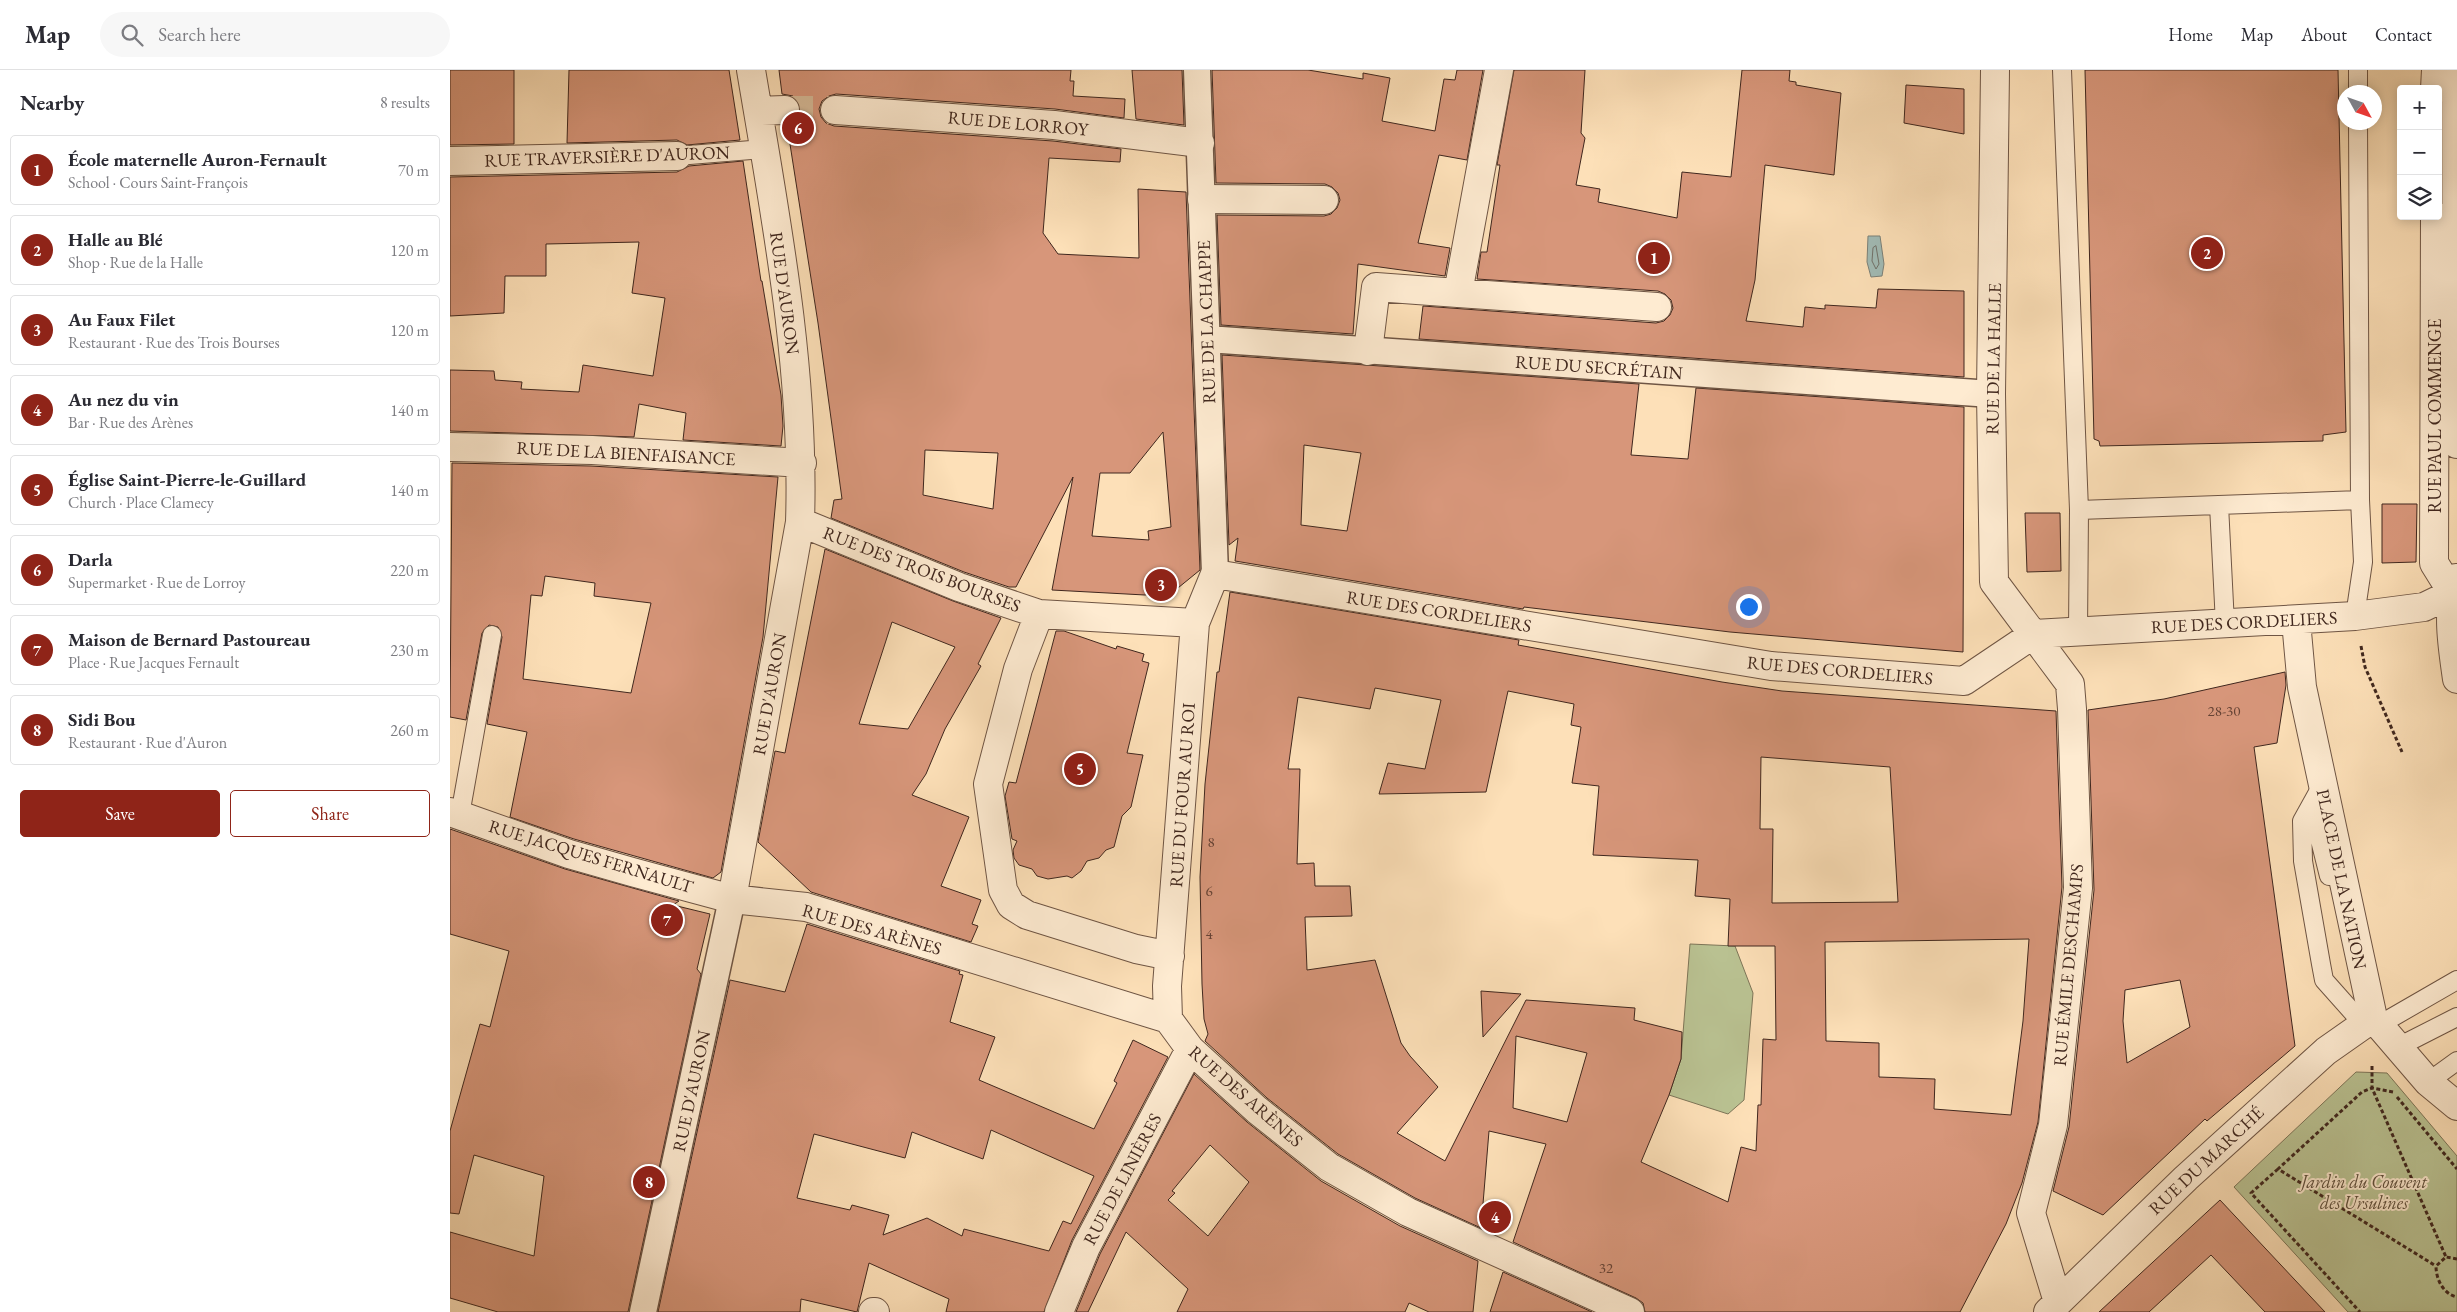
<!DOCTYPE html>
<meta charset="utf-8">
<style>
:root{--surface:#fff;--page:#f7f7f7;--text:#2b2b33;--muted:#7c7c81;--line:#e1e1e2;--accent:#8f2418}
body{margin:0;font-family:"EB Garamond",serif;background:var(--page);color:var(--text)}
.controls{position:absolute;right:15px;top:15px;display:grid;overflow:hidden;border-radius:5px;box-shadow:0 2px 12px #0003}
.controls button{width:45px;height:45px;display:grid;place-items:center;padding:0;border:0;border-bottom:1px solid var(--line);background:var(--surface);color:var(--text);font:25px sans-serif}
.compass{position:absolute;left:1887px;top:15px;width:45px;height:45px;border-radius:50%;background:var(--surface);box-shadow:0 2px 12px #0003;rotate:130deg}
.you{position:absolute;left:1298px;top:536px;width:18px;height:18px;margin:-12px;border:4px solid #fff;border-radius:50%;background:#1a73e8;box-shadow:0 0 0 8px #1a73e833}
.badge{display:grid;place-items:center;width:32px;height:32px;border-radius:50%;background:var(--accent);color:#fff;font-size:16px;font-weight:700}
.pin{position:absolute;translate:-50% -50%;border:2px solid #fff;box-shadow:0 1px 5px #0006}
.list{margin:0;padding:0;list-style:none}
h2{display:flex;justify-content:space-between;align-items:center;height:65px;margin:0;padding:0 20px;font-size:21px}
h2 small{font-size:16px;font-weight:400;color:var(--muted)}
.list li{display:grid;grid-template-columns:32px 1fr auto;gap:15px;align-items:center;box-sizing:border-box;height:70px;margin:0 10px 10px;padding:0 10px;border:1px solid var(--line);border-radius:5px}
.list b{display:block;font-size:19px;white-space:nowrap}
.list p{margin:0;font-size:16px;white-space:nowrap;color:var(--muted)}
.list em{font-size:16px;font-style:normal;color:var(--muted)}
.actions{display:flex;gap:10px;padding:15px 20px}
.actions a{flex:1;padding:11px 0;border:1px solid var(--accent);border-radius:5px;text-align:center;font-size:18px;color:var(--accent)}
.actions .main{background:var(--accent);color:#fff}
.icon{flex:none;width:28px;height:28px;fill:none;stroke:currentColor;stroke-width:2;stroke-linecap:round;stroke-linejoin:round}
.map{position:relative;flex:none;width:2007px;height:1242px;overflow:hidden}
header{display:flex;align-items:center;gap:30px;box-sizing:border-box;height:70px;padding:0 25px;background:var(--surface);border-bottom:1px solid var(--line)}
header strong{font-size:24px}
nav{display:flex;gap:28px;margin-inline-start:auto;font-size:18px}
.search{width:350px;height:45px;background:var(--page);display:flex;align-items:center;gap:12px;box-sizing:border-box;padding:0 18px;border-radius:28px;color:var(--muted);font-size:19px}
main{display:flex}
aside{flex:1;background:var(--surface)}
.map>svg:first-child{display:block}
</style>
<header>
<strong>Map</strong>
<div class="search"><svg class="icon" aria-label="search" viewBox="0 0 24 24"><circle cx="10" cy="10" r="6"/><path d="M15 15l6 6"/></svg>Search here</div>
<nav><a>Home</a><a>Map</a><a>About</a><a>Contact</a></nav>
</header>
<main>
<aside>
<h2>Nearby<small>8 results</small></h2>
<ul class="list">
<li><span class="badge">1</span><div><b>École maternelle Auron-Fernault</b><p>School · Cours Saint-François</p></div><em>70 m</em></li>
<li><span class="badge">2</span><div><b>Halle au Blé</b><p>Shop · Rue de la Halle</p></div><em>120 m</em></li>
<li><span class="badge">3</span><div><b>Au Faux Filet</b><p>Restaurant · Rue des Trois Bourses</p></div><em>120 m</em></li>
<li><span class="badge">4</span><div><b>Au nez du vin</b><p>Bar · Rue des Arènes</p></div><em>140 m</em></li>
<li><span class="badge">5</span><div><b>Église Saint-Pierre-le-Guillard</b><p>Church · Place Clamecy</p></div><em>140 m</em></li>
<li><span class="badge">6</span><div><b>Darla</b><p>Supermarket · Rue de Lorroy</p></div><em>220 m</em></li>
<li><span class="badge">7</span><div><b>Maison de Bernard Pastoureau</b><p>Place · Rue Jacques Fernault</p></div><em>230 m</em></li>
<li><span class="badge">8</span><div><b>Sidi Bou</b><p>Restaurant · Rue d'Auron</p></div><em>260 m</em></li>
</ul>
<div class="actions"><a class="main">Save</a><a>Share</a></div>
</aside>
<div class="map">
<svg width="2007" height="1242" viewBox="0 0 2007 1242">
<rect width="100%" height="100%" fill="#fde0b8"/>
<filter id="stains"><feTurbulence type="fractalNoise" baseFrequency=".004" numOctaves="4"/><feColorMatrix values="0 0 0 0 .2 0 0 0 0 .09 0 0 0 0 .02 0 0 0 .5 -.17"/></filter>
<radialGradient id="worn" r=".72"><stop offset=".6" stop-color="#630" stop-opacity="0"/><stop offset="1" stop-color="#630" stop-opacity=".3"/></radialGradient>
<path fill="#bac393" stroke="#7d7558" d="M1240,874L1285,876L1303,923L1294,1030L1278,1044L1219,1025L1231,989Z
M1906,1002L1937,1003L2007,1086V1242H1898L1784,1117Z"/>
<path fill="#a1bbb6" stroke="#7a8079" d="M1418,166H1430L1434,194L1432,206L1421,207L1417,192Z"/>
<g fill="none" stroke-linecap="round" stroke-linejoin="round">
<path stroke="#70716a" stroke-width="1" d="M1426,176L1429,194L1426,199L1422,191L1423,178Z"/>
</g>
<path fill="#d7967a" stroke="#40271e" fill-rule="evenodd" d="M0,0H64V74L0,75Z
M119,0H279L290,70L237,75L227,70L117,73Z
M329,0H621L620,11H624L623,26L675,29L674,48L605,39L386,24L379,26L372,31L369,39L371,47L376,53L384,56L603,71L671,79L670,92L599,88L593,163L608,184L689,188L688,119L736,122L750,500L723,522L695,525L602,520L623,407L566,517H559L514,502L381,448L384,430L392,429L368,253L337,55L349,48L351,39L348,31L343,26L332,24ZM713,362L721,457L698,461L699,470L642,466L650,403H680ZM475,380L548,383L543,439L473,425Z
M682,0H732L734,55L686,49Z
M762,0H858L913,9V3L940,8L932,51L985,61L994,9L1005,10L1007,0H1033L1017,90L989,85L968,173L1000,178L995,206L908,194L903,264L771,255L767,145L874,146L881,144L887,138L890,130L888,123L882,117L875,114L766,113Z
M1064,0H1135L1131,63L1135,68L1126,115L1150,119L1148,132L1227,148L1232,102L1281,107L1292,0H1340L1339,11L1346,12V15L1391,23L1384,105L1315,95L1305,210L1296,251L1353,257L1355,237L1375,239V235L1426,238L1428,219L1514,221V307L969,269L973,236L1206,253L1214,251L1220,245L1223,238L1221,230L1215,224L1208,221L1027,209L1031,182H1037L1050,95H1047Z
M1635,0H1888L1896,362L1873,365V371L1650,376L1649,371L1644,369Z
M1456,15L1514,19V64L1454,53Z
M293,91L311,211H312L331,325L333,356L331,376L233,370L236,343L189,334L184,367L0,361V300L44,301L45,310L72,312L71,319L129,322L133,295L203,306L215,228L182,223L189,172L96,174V206H55L54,243L0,246V107L227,102L239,96Z
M772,285L1189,314L1181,385L1238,389L1246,318L1514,337L1513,582L1280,562L1074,537L1073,539L785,491L788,468L779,475ZM854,375L911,383L897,461L851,455Z
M2,393L141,396L328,407L313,567L271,802L263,808L124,769L60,747L77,662L37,654L52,567L48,557L39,555L32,563L16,650L0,647ZM95,506L145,513L144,526L201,533L181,623L73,609L81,525L92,526Z
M1932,434H1967L1966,492L1932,493Z
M1575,443H1610L1611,501L1577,502Z
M375,479L503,531L551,548L528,594L531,596L495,659L476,704L462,725L519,747L491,816L531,830L522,854L528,856L521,872L361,822L308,772L325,681L335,683ZM442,552L505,577L458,659L409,654Z
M780,522L1069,570L1068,575L1272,612L1332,621L1606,641L1612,817L1588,1052L1572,1113L1556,1154L1510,1242H1195L1193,1233L1186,1228L1063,1172L1096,1074L1039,1061L1031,1158L965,1128L888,1084L817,1028L755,971L758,964L754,949L752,914L750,807L755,714L767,602H769ZM925,618L991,630L975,699L938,693L929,724L1036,722L1058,621L1124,634L1121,655L1131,657L1122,713L1149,716L1143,785L1248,790L1245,826L1280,829L1278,876H1325L1326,970L1313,969L1311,1035H1308L1306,1081L1291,1077L1278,1132L1191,1092L1219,1025L1231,989L1232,962L1184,950L1185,938L1076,930L995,1091L947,1063L988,1017L960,986L951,973L925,890L857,900L855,847L902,846L900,816H865L864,793L847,794L850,699H838L848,627L920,639ZM1311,687L1440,697L1448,832L1322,833L1323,759H1310ZM1579,869L1573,951L1561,1045L1484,1039L1485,1009L1429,1007V973L1376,971L1375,872ZM1066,966L1137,983L1117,1052L1063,1038Z
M606,561H614L666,579L667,576L694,584L692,591L699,593L677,683L693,685L681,737L672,746L664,777L656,780L649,788L637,791L631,801L622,808L617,806L598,809L587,806L582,799L569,795L564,788L563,780L567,771L562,769L555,726L559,712L566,713Z
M1835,602L1836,615L1827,673L1804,677L1845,976L1757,1051L1755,1049L1653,1145L1603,1121L1619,1057L1644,820L1638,640L1714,629ZM1730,910L1740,957L1677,993L1673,951L1675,920Z
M0,759L115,799L229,831L223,835L260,844L247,899L251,904L178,1242H48L0,1228V1162L84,1186L94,1106L24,1085L9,1144L0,1143V1061L30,954L40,957L59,881L0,864Z
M357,854L510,901L509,904L513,905L500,952L545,967L529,1010L644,1059L667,1013L664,1011L683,970L718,987L622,1170L594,1242H496L499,1229L419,1193L407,1242L351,1229L350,1242H208L280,910L335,922ZM541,1060L644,1106L621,1154L613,1151L599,1181L514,1159L512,1166L477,1148L433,1165L439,1145L402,1135L400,1140L347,1128L364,1064L455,1088L462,1062L533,1089Z
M1031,921L1071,924L1033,967Z
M744,1004L797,1052L871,1111L950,1156L1028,1191L1023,1242H979L959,1233L955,1242H727L738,1219L676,1162L638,1242H626L650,1184ZM760,1075L799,1112L758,1166L718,1130L725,1123L722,1121Z
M1770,1130L1875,1242H1815L1761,1185L1699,1242H1649Z
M1053,1202L1142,1242H1040Z"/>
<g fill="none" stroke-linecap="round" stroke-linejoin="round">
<path stroke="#d7bb99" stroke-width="28" stroke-dasharray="28 14" stroke-linecap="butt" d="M335,40H385"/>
<defs>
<path id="service" d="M1612,0L1629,440L1628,562
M1908,0V22
M227,86L314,79
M1769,435L1775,554
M1629,440L1910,430
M1905,546L1913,492L1910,430L1908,52
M1872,715L1852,751L1853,791L1871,894L1874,910L1914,955
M1871,738L1869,766L1879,806
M10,745L42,565
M1929,955L2007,910
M1948,977L2007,947
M1978,1012L2007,991"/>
<path id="pedestrian" d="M747,0L765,504
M757,269L1541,324
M193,1242L282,829"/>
<path id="minor" d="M1545,0L1541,324L1544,512L1620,614L1622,639L1628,818L1603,1055L1581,1143L1608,1232
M2006,0L2007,374
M1985,19L1986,0
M385,40L604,55L750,73
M308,41L335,40
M0,91L227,86
M752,129L874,130
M1985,146L1984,493L2002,522
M1008,223L1207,237
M918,281L926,217L1008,223L1049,0
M0,377L142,380L352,393
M350,452L509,517L589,544L745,553
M2006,508C1997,542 2002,575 2007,609
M589,544L568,599L538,714L553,820L561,835L577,845L686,879L720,886
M1846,551L1852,617L1923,948L1978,1012L2007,1036
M0,742L119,784L182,802L282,829L356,837L718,949L740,979L807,1040L879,1097L958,1142L1180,1242
M282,829L350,452C355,300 326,149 301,0
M718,949L717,916L745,553L765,504L1321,596L1514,611L1584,564L1905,546L1974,537L2007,521
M423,1242H425
M609,1242L636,1177L740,979
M1598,1242L1736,1108L1876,981L1923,948"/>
</defs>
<use href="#service" stroke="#6f5544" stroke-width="20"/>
<use href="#pedestrian" stroke="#6f5544" stroke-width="29"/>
<use href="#minor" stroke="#6f5544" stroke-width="30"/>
<path stroke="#40271e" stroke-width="3" stroke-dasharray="4 2.5" stroke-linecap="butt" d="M1911,576L1915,597L1952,682
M1922,996V1018L1996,1187
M1943,1022L1922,1018L1912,1022L1828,1099L1986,1196
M1947,1027L2007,1099
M1828,1099L1801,1123L1910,1242
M2007,1189L1996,1187L1986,1196C1986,1209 1993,1224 2007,1227"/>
<use href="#service" stroke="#feebd1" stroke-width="18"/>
<use href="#pedestrian" stroke="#feebd1" stroke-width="26"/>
<use href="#minor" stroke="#feebd1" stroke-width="28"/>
</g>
<g text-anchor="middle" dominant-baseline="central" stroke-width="4" stroke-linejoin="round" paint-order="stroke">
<g font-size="15" fill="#664335">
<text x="1774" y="640">28-30</text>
<text x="761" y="771">8</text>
<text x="759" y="820">6</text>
<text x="759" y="863">4</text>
<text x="1156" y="1197">32</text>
</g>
<g font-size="18" fill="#40271e" stroke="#feebd1">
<text transform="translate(568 53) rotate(5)">RUE DE LORROY</text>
<text transform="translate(157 86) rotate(-2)">RUE TRAVERSIÈRE D'AURON</text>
<text transform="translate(335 223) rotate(82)">RUE D'AURON</text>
<text transform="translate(756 252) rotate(-92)">RUE DE LA CHAPPE</text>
<text transform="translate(1543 289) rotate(-89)">RUE DE LA HALLE</text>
<text transform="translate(1149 297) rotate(4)">RUE DU SECRÉTAIN</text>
<text transform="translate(1984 346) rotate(-90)">RUE PAUL COMMENGE</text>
<text transform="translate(176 383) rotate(3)">RUE DE LA BIENFAISANCE</text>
<text transform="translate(472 499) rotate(21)">RUE DES TROIS BOURSES</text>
<text transform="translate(989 541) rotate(9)">RUE DES CORDELIERS</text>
<text transform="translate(1794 552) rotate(-3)">RUE DES CORDELIERS</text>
<text transform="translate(1390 600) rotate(5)">RUE DES CORDELIERS</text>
<text transform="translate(319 624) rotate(-80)">RUE D'AURON</text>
<text transform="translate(732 725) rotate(-86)">RUE DU FOUR AU ROI</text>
<text transform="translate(141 786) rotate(17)">RUE JACQUES FERNAULT</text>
<text transform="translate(1892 809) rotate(78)">PLACE DE LA NATION</text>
<text transform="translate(422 859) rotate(16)">RUE DES ARÈNES</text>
<text transform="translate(1618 895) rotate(-85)">RUE ÉMILE DESCHAMPS</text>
<text transform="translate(241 1021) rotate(-78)">RUE D'AURON</text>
<text transform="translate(796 1026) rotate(41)">RUE DES ARÈNES</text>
<text transform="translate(1756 1090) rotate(-43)">RUE DU MARCHÉ</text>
<text transform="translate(672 1109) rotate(-62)">RUE DE LINIÈRES</text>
</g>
<g font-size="18" font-style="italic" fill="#5e4e3b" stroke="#feebd1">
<text x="1914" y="1111">Jardin du Couvent<tspan x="1914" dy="21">des Ursulines</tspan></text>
</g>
</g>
<rect width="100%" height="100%" filter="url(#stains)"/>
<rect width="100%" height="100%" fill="url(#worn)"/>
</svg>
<div class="controls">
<button>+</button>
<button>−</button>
<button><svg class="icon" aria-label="layers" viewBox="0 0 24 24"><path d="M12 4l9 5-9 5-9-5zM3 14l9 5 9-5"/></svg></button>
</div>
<svg class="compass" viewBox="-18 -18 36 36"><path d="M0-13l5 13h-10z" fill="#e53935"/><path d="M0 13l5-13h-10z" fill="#7c7c81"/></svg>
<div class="you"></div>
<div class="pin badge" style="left:1204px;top:188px">1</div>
<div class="pin badge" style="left:1757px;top:183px">2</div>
<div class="pin badge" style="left:711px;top:515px">3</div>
<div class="pin badge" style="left:1045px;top:1147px">4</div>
<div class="pin badge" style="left:630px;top:699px">5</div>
<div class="pin badge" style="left:348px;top:58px">6</div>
<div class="pin badge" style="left:217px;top:850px">7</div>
<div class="pin badge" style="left:199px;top:1112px">8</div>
</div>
</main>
